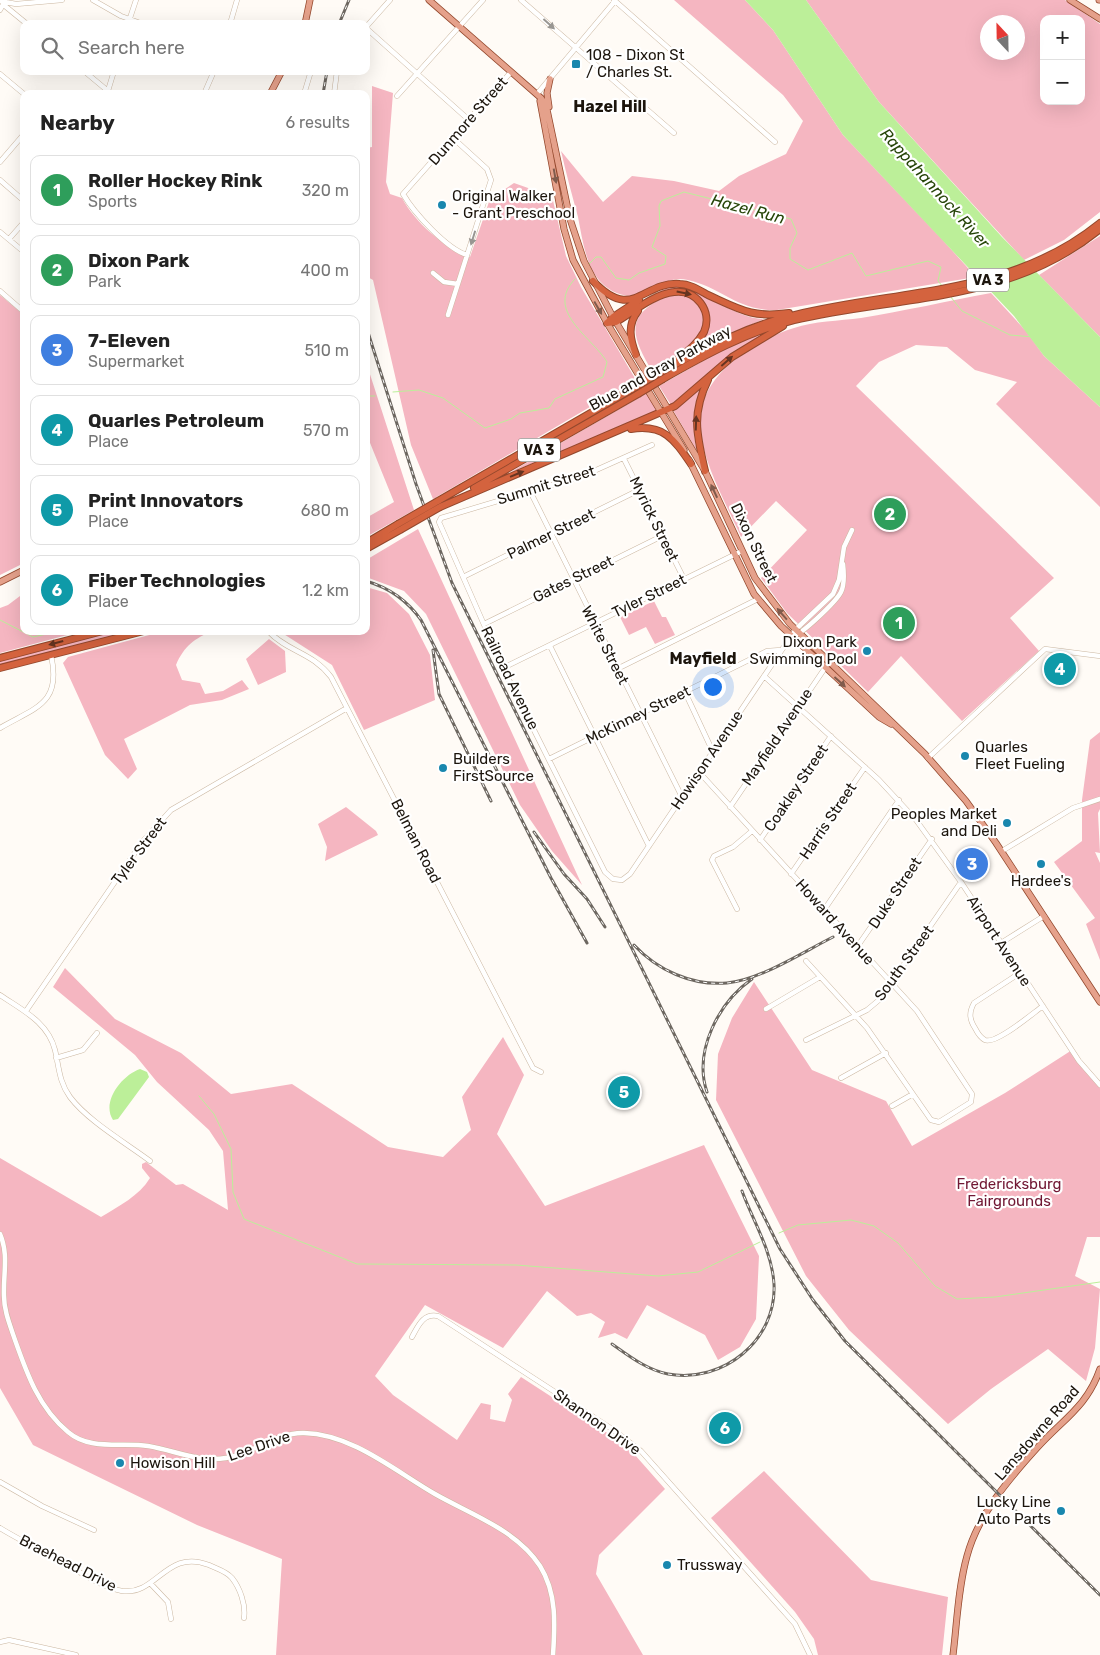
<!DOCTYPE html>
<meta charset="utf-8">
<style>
:root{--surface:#fff;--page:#f6f6f6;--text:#222;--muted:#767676;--line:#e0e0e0;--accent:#7c3aed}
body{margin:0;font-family:Rubik,sans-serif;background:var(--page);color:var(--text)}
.controls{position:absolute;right:15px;top:15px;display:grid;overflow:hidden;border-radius:10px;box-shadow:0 5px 20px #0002}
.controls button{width:45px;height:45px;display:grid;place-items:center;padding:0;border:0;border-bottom:1px solid var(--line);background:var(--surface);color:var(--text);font:25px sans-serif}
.compass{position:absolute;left:980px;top:15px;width:45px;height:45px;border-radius:50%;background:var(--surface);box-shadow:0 5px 20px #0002;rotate:338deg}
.you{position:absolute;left:712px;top:686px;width:18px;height:18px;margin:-12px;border:4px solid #fff;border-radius:50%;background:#1a73e8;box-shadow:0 0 0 8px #1a73e833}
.badge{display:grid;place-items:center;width:32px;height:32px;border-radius:50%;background:var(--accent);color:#fff;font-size:16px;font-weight:700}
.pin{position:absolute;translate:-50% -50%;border:2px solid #fff;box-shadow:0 1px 5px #0006}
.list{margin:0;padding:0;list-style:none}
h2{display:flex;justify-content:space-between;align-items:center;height:65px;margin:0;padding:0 20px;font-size:21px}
h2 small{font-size:16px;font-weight:400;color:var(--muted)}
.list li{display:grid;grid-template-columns:32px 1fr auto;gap:15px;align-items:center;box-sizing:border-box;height:70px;margin:0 10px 10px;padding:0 10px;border:1px solid var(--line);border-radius:10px}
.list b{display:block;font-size:19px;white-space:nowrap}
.list p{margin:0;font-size:16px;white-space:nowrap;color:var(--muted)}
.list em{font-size:16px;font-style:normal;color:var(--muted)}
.icon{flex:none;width:28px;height:28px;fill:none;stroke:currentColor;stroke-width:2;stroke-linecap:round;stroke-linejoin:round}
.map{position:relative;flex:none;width:1100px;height:1655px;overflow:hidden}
.search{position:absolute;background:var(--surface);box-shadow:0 5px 20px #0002;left:20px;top:20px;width:350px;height:55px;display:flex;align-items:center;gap:12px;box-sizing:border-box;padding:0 18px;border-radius:10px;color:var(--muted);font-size:19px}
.panel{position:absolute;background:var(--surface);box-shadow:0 5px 20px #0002;left:20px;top:90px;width:350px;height:545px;border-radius:10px}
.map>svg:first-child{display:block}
</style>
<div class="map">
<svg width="1100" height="1655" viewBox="0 0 1100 1655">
<rect width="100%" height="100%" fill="#fffbf6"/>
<path fill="#f5b6c1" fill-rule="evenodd" d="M674,0H745L773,30L843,135L940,237L976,277L777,310C737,311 723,288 688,280C665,274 652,295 631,296C618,296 605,288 598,279C585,262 582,237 578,217C572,195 566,173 561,151L603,202L632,176L674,181L719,191L739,176L786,154L803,121L783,95Z
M806,0H1065L1100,24V212L1064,240L1024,260L879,102ZM1044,19H1081V101H1044ZM988,22H1018V52H988Z
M372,86L393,93L386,182L390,194L402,198C416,224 443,246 470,257L490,199L514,183L545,194L551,192L566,256L581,287L636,380L433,499L411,445L373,280L366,276V148L372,147Z
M1100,236V337L1039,275Z
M674,286C707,288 731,318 764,319L694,350L693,349L703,336L706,308L682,289L618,316L660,291Z
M991,293L1026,331L1044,356L1100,407V507L996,404L1017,382L975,370L947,347L916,345L879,362L856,386L1054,578L1010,618L1039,651L962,721L901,656L868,692L787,613L761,578L807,530L776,501L741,537C726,503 704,466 700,428C695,378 752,341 794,328C814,321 839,321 861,318C904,311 948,301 991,293Z
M0,295L24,315V563L0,575Z
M668,295H685L701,305C702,310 704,315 704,320C706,342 668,362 652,371C631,335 624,316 668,295Z
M761,333L762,335L726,358L683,398L671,405L659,386L715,354Z
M366,362L414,510L366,537V518L394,502L366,433Z
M704,385C695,408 691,427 697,451L673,410Z
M647,393L658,412L509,473Z
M418,529L582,885L552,851L520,805L426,614L404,591L366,577V560Z
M366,587L387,593L409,614L430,655L435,700L364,730L332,665L279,631H366Z
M24,593V631H82L0,653V608L8,605Z
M654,601L662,617H666L675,635L655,644L646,627L629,635L620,617Z
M111,631H133L0,666V660Z
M164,631H213C195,638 184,646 176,665L182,680L200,683L205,694L223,691L242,680L249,689L222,700L190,705L124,739L137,769L128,779L105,755L63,663L68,657Z
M269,639L285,651L286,672L258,685L246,659Z
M1100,732V809L1098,813L1100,853L1095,852L1100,863V960L1086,924L1095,918L1054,862L1082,841V800L1090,740Z
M346,807L376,831L378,835L325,861L327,847L318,824Z
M65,968L115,1019L181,1053L231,1094L292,1084L388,1147L443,1157L471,1130L462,1097L503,1037L524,1075L497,1134L545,1206L704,1145L759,1256L756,1319L740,1347L718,1360L705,1335L647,1305L627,1339L615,1333L598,1338L605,1322L591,1313L577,1316L547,1291L503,1348L425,1305L375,1376L393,1395L457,1440L481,1403L491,1405L490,1419L505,1422L512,1400L508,1394L521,1377L615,1438L635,1455L665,1489L599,1555L596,1574L643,1655H276L282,1559L197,1525L33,1445L0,1388V1158L101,1217C119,1206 139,1196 150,1178L142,1168V1164L146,1162L176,1185L183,1184L228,1210L223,1151L209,1130L157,1082L135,1055L53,987Z
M754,982L812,1070L886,1101L912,1146L1005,1093L1072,1050L1100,1085V1237H1087L1075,1276L1100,1289L1095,1348L1086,1381L1048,1349L991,1389L948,1424L849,1330L806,1276L716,1100L718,1054L732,1018Z
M764,1471L871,1580L948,1597L942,1655H818L814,1639L795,1612L711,1518Z"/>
<path fill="#bcef99" d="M745,0H806L879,102L1002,237L1100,337V407L1044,356L1014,316L843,135L773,30Z
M140,1069L147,1072L149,1077L118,1119L113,1120C101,1102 122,1075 140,1069Z"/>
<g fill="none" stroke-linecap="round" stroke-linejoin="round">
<path stroke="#bcef99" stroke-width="1" d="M589,264L596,257H601L616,278L629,280L639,273L665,264L666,256L652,247L660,226L659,206L661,201L684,192L791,219L797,233L790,248V259L808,270L852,253L866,276L928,261L941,267L938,281L943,287
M950,296L962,311L1010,335L1033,337
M393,392L419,390L443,398L485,428L511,419L520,413L549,408L555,399L603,377L607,362C592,337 544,311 575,279
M366,396H375
M0,620L33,637L60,631
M199,1096L214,1114L231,1149L233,1192L244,1219L357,1264L516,1265L658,1276L698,1272L760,1242
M779,1233L798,1225L851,1220L874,1226L898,1243L935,1286L957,1299L995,1297L1100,1282"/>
<defs>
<path id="minor" d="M93,0L121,16L143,24
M521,0L674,133
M614,0L775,142
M0,1L16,4L62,0
M4,2L5,6L27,24
M0,10L5,1
M128,24L136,0
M230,24L237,0
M366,27L390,0
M366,28L469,120
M84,71L108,91
M0,74L24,94
M107,94L114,71
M204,94L214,71
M304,94L311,71
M334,94L337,71
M537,94L615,1
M397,96L483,0
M0,162L24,134
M0,180L24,201
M0,232L24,252
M9,239L24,222
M467,255C447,249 414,213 403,194L511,72
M433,273L444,282L458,284
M0,291L24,312
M448,315L491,180L487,169L453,138
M652,445L585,475L441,518L439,522L503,668L605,872L613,879L622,880L630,874L796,629L833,594L839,580L844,547L852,530
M624,459L684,579
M530,491L682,797
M463,577L639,490
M484,624L662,536
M268,631C288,652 312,652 331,677L533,1068L541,1072
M792,637C802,634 836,602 841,592C845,584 844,573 843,564
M550,646L649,846
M503,668L742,551
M617,669L758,599
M764,676L879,780L916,820L961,882L1079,1061L1100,1085
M685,692L713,752
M0,728C36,707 62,704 51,655
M928,758L1045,649L1100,656
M549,759L767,651L781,650
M699,772L917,1011L972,1094L971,1102L939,1122L931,1120L867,1028L806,961
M730,807L825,668
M760,840L831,736
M1002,851L1073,808L1100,799
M791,874L865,767
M737,909L712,860L714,856L733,847L752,831
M824,910L899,800
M1001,943L1044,916
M857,947L932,839
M1020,973L974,1003C969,1012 969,1019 975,1028C977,1032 981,1038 985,1040C996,1045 1033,1013 1043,1006
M0,995C22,1010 48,1022 55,1050C59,1067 59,1082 70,1097C88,1121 126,1143 150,1161
M766,1009L820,977
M26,1011L143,841L171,810L347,708
M806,1040L867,1010L879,1000L961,882
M56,1058L83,1050L97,1033
M841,1078L886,1053
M892,1106L913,1094
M0,1234C9,1255 3,1274 4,1296C4,1311 10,1325 15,1340C27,1374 39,1408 68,1432C90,1451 122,1442 148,1446C174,1450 199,1463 226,1458C253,1454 276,1432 304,1433C352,1434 395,1471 435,1494C470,1514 517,1530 540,1566C557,1593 555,1625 553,1655
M412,1337C418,1326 423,1313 438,1316L612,1429L641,1451L795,1624L810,1655
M0,1482L42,1506L94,1530
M0,1528C18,1539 38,1549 57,1559C77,1570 100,1587 122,1591C157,1596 166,1548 209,1565C217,1569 226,1571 232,1578C240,1588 246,1605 244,1618
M150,1583L168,1602L171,1619
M0,1642L9,1640L76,1655"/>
<path id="major" d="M429,0L541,98L546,105L570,219L584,261L613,317L705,471L755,578L790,624L925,754L966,801L996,843L1100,1002
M1070,0L1100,19
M1099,0H1100
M305,24L310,0
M270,94L282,71
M540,101L564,229L573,260L607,323L684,450
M549,107L547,93L550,79
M689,460L754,594L781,626L879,717L891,724
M0,582L24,570
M953,1655C957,1623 958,1588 967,1556C978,1515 1008,1480 1037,1448C1062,1420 1087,1407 1100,1369"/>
<path id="highway" d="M593,281C633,323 642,281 680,284C690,284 699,290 708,295C741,310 752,318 789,313
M607,323L616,322C633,312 654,294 674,292C696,289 713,311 704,332C697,345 685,353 674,362
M607,323L613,317L639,300
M636,355C630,339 627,325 638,311
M659,373C703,350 746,326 795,315C901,289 1010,296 1100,223
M663,379C705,355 747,332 794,320C902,295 1010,303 1100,229
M631,429C664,424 674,439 691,464
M705,471C697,436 691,414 708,380
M474,488L638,394
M438,501L634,388
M440,507L675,406L732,357L783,326
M366,543L398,524
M366,549L400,530
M0,658L103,631
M0,668L144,631"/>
</defs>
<use href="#minor" stroke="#cbb7a1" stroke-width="5.5"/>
<use href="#major" stroke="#94482d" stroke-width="7"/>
<use href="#highway" stroke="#94482d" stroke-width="8"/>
<use href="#minor" stroke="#fff" stroke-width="4.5"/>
<use href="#major" stroke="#e5a18b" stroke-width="5.5"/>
<use href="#highway" stroke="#d4633e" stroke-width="6"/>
<defs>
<path id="rail" d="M339,24L349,0
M323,94L327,71
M366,326L416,484L452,583L780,1249L813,1300L845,1341L1100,1595
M366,581C390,588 407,600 421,620L551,878L587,943
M433,650L439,694L491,801
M534,832L564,874L587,899L605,927
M634,945C657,970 692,986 727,983C760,980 803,952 833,937
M707,1092C693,1051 719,1002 752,979
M612,1344C629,1356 647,1370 668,1374C723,1384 777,1340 774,1284C772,1251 753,1221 742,1191"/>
</defs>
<use href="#rail" stroke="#6d6760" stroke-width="3"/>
<use href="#rail" stroke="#fff" stroke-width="1" stroke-dasharray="4" stroke-linecap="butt"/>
<defs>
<path id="highway-bridge" d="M634,388L659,373
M638,394L663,379
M398,524L438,501
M400,530L440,507"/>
</defs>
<use href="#highway-bridge" stroke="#94482d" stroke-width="8" stroke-linecap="butt"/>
<use href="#highway-bridge" stroke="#d4633e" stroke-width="6"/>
</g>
<defs><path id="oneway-solid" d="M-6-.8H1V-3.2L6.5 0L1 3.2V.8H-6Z" transform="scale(1.25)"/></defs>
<g fill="#999692">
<use href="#oneway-solid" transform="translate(549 24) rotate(42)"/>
<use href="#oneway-solid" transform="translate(473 238) rotate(107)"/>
</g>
<g fill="#805b4c">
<use href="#oneway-solid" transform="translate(555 176) rotate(80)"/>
<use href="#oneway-solid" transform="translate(598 308) rotate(60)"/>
<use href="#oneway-solid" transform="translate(714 491) rotate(-115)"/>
<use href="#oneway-solid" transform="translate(782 614) rotate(-131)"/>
<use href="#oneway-solid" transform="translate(840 682) rotate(42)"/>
</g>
<g fill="#663421">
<use href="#oneway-solid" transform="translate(684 293) rotate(12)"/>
<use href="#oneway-solid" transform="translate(727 361) rotate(-41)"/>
<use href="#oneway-solid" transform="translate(696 423) rotate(-88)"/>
<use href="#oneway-solid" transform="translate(517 474) rotate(-22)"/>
<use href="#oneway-solid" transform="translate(56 643) rotate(165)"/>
</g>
<g fill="#1987ae" stroke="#fff" stroke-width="2">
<rect x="571" y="59" width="10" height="10" rx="2.5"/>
<circle cx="442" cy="205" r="5"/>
<circle cx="867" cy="651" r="5"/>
<circle cx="965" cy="756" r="5"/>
<circle cx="443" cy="768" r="5"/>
<circle cx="1007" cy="823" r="5"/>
<circle cx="1041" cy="864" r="5"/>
<circle cx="120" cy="1463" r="5"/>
<circle cx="1061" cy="1511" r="5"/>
<circle cx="667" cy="1565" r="5"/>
</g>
<g text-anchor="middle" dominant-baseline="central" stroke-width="4.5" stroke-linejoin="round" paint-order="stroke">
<g fill="#fff" stroke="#605b56" stroke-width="1">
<rect x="967" y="268.5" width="42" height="23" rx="4"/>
<rect x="518" y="438.5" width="42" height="23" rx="4"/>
</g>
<g font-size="14" font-weight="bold" fill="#1c150d">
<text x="988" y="280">VA 3</text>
<text x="539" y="450">VA 3</text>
</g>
<g font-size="15" fill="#1c150d" stroke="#fff" text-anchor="start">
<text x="586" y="55">108 - Dixon St<tspan x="586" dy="17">/ Charles St.</tspan></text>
<text x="452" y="196">Original Walker<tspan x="452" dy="17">- Grant Preschool</tspan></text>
<text x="857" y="642" text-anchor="end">Dixon Park<tspan x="857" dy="17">Swimming Pool</tspan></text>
<text x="975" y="747">Quarles<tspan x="975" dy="17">Fleet Fueling</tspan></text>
<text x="453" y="759">Builders<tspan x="453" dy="17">FirstSource</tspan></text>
<text x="997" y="814" text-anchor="end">Peoples Market<tspan x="997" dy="17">and Deli</tspan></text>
<text x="1041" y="881" text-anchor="middle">Hardee's</text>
<text x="130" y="1463">Howison Hill</text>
<text x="1051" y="1502" text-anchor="end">Lucky Line<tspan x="1051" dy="17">Auto Parts</tspan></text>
<text x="677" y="1565">Trussway</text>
</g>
<g font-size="15" fill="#1c150d" stroke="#fff">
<text transform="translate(468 121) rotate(-49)">Dunmore Street</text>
<text transform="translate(660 368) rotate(-29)">Blue and Gray Parkway</text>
<text transform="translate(546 485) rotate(-17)">Summit Street</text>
<text transform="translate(654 519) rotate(64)">Myrick Street</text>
<text transform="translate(551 534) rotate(-26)">Palmer Street</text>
<text transform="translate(754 543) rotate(64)">Dixon Street</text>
<text transform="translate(573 579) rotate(-26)">Gates Street</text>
<text transform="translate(649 596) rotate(-26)">Tyler Street</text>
<text transform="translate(605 645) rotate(63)">White Street</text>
<text transform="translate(510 678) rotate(64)">Railroad Avenue</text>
<text transform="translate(638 715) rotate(-26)">McKinney Street</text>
<text transform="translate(777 737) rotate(-56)">Mayfield Avenue</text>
<text transform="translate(707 760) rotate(-56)">Howison Avenue</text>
<text transform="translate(796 788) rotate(-56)">Coakley Street</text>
<text transform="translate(828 821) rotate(-56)">Harris Street</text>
<text transform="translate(416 841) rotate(63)">Belman Road</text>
<text transform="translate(139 851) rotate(-53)">Tyler Street</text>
<text transform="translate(895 893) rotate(-56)">Duke Street</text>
<text transform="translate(835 922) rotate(48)">Howard Avenue</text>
<text transform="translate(999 941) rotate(57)">Airport Avenue</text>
<text transform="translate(904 963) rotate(-54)">South Street</text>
<text transform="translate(597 1422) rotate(35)">Shannon Drive</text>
<text transform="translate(1037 1433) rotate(-49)">Lansdowne Road</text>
<text transform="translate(259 1446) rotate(-19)">Lee Drive</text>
<text transform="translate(68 1563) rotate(27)">Braehead Drive</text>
</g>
<g font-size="15" fill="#711834" stroke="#fff">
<text x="1009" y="1184">Fredericksburg<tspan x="1009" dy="17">Fairgrounds</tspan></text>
</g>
<g font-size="16" font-weight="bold" fill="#1c150d" stroke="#fff">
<text x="610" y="106">Hazel Hill</text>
<text x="703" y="658">Mayfield</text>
</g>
<g font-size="16" font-style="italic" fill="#264508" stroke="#fff">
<text transform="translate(935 188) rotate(48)">Rappahannock River</text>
<text transform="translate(748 209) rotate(15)">Hazel Run</text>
</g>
</g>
</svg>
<div class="controls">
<button>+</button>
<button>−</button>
</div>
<svg class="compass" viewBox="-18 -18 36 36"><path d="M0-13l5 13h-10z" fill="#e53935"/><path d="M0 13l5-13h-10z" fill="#767676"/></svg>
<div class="you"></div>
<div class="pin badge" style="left:899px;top:623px;background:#2e9e5b">1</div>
<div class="pin badge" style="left:890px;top:514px;background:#2e9e5b">2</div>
<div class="pin badge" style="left:972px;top:864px;background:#3f7fe0">3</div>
<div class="pin badge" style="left:1060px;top:669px;background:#0f9aa8">4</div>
<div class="pin badge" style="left:624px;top:1092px;background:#0f9aa8">5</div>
<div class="pin badge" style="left:725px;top:1428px;background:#0f9aa8">6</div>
<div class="search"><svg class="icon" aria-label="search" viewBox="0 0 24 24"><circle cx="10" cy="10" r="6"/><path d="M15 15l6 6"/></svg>Search here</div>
<section class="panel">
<h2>Nearby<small>6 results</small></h2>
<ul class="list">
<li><span class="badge" style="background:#2e9e5b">1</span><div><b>Roller Hockey Rink</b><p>Sports</p></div><em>320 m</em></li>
<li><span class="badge" style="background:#2e9e5b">2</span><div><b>Dixon Park</b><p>Park</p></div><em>400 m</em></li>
<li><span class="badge" style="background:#3f7fe0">3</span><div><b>7-Eleven</b><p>Supermarket</p></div><em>510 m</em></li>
<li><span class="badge" style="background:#0f9aa8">4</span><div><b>Quarles Petroleum</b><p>Place</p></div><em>570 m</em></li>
<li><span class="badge" style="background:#0f9aa8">5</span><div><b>Print Innovators</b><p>Place</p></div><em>680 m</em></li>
<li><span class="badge" style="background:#0f9aa8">6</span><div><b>Fiber Technologies</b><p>Place</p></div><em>1.2 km</em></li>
</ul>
</section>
</div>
